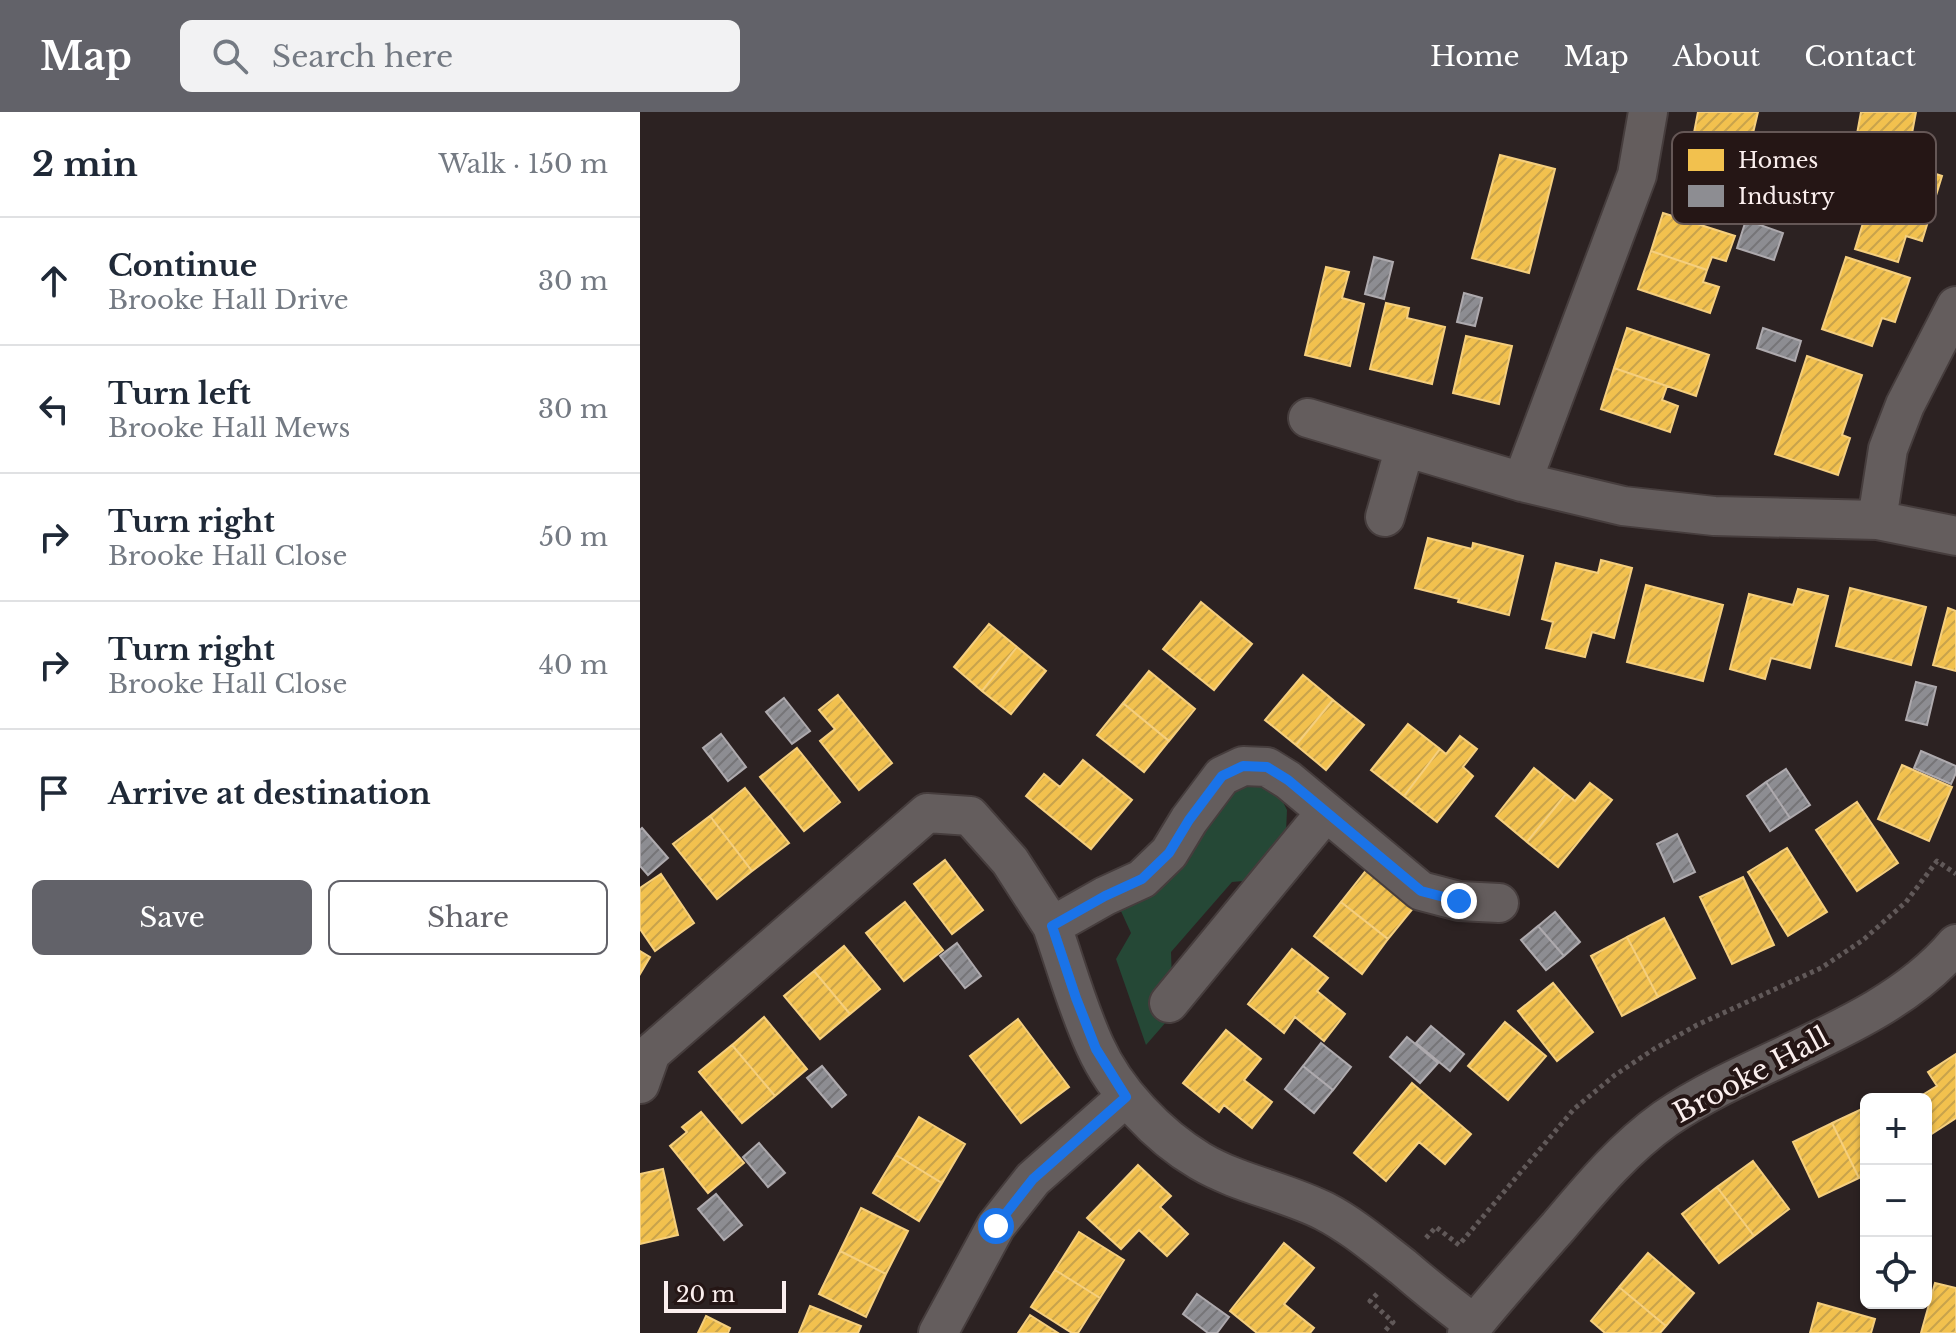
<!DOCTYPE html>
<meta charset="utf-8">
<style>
:root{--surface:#fff;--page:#f2f2f3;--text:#1f2937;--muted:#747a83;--line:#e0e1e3;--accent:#626269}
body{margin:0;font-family:"Libre Baskerville",serif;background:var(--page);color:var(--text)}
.controls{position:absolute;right:24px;bottom:24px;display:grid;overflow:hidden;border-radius:12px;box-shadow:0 2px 6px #0004}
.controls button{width:72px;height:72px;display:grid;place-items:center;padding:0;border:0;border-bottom:2px solid var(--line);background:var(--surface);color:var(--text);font:40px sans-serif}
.scale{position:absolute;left:24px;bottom:20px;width:122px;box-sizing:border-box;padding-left:8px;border:4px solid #fbefee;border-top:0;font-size:22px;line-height:28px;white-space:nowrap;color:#fbefee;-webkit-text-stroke:6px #251615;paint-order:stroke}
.stop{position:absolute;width:24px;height:24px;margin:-18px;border:6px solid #1a73e8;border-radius:50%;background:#fff}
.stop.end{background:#1a73e8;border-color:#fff;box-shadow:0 2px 8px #0008}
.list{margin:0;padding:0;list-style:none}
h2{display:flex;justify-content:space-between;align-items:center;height:104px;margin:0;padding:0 32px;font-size:34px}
h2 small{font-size:26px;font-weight:400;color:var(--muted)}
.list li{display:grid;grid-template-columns:52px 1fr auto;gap:24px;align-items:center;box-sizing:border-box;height:128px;padding:0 32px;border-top:2px solid var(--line)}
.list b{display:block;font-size:30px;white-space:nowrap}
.list p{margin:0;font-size:26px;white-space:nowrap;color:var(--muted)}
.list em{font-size:26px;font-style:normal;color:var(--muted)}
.actions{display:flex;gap:16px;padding:24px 32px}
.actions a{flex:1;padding:18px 0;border:2px solid var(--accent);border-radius:12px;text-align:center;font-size:28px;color:var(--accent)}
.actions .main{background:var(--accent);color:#fff}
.icon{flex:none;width:44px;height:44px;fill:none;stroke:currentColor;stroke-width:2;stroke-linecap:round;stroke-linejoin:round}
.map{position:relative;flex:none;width:1316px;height:1221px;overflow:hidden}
header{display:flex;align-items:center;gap:48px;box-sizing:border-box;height:112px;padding:0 40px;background:var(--accent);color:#fff}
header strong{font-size:38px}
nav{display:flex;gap:44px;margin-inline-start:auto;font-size:28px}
.search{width:560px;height:72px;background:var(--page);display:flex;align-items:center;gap:20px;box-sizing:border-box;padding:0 28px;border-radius:12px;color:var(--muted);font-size:30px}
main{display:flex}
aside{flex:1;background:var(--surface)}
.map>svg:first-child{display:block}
</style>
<header>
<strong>Map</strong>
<div class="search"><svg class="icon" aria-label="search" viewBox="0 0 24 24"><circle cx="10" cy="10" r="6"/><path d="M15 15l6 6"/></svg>Search here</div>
<nav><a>Home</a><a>Map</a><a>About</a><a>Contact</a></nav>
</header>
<main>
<aside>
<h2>2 min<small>Walk · 150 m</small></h2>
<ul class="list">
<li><svg class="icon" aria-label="ahead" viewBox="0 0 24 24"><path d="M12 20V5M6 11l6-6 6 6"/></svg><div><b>Continue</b><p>Brooke Hall Drive</p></div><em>30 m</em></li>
<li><svg class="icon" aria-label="left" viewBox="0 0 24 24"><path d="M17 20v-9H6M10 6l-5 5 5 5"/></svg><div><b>Turn left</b><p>Brooke Hall Mews</p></div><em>30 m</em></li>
<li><svg class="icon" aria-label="right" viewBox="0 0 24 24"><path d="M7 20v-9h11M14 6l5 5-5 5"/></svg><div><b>Turn right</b><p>Brooke Hall Close</p></div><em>50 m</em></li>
<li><svg class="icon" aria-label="right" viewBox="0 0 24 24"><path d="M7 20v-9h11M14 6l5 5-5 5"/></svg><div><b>Turn right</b><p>Brooke Hall Close</p></div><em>40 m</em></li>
<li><svg class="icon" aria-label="arrive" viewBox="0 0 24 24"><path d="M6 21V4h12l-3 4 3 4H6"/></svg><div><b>Arrive at destination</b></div></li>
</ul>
<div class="actions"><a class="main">Save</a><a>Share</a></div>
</aside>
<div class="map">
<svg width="1316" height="1221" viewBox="0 0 1316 1221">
<defs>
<pattern id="homes-hatch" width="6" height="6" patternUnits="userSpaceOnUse" patternTransform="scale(2)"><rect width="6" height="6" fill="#f2c14e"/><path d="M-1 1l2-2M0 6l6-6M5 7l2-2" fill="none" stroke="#c8a34c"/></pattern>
<pattern id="industry-hatch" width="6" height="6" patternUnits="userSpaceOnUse" patternTransform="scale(2)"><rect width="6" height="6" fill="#8d8d92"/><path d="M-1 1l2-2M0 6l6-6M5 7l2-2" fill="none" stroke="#767578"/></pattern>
</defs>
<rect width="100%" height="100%" fill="#2c2222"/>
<path fill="#254836" d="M605,668L621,669L641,686L647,698L646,720L614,768L592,770L531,840L533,902L506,933L476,847L491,821L480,797L518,777L547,751L583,688Z"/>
<path fill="url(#homes-hatch)" stroke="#f5cf7e" stroke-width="2" d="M1058,0H1118L1109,38L1053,26Z
M1221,0H1276L1270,32L1217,22Z
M860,43L915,57L889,161L832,146Z
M1236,43L1302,64L1282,129L1266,124L1258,150L1215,137L1223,111L1216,108Z
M1023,101L1095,124L1086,149L1072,145L1067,158L1011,139Z
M1011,139L1067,158L1063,170L1079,175L1070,201L998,177Z
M1206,145L1270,166L1255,210L1242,206L1232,234L1182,217Z
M686,155L709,160L702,186L724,192L710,254L665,243Z
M746,191L769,196L767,206L805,215L792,272L730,257Z
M987,216L1069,243L1056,284L974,256Z
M826,224L872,234L859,292L813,281Z
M1167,244L1222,263L1202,323L1210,326L1198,363L1135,342Z
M974,256L1027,274L1022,288L1038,294L1030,320L961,297Z
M788,426L832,437L833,431L883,444L869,503L818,490L819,487L775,476Z
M961,448L992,456L974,526L952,520L945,545L906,536L913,510L902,507L916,451L958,461Z
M1006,473L1083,493L1063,569L987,550Z
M1210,476L1286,495L1271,553L1196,534Z
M1158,477L1188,484L1170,556L1131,546L1125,567L1090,557L1109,482L1153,493Z
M561,490L612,532L574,578L523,537Z
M1308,496L1316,499V559L1293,553Z
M349,512L377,535L342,579L314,555Z
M377,535L406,559L371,602L342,579Z
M509,559L555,597L529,629L483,591Z
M663,563L693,588L656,633L625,608Z
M198,583L252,651L219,678L180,629L195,617L179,598Z
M693,588L724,613L686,658L656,633Z
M483,591L529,629L504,660L457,623Z
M768,612L800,637L764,684L731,658Z
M820,624L837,637L823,655L833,664L797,710L764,684L800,637L806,642Z
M157,636L200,690L164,719L120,665Z
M443,648L492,688L451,737L386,684L404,662L420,675Z
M1262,653L1312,675L1289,729L1238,707Z
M894,656L926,682L887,730L856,704Z
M950,671L972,688L918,755L887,730L926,682L935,689Z
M105,676L149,731L112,759L70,704Z
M1217,690L1258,751L1217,779L1176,718Z
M70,704L112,759L77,787L33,732Z
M1147,736L1187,800L1148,824L1108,760Z
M305,748L343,798L312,822L274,772Z
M728,756L775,794L748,827L701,790Z
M21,762L54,811L15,839L0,817V776Z
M1103,765L1134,833L1092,852L1060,785Z
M265,790L303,838L264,869L226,821Z
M701,790L748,827L722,862L674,824Z
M1024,806L1055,866L1018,885L987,825Z
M987,825L1018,885L982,904L951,844Z
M204,834L240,877L210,902L174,859Z
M652,837L688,866L677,879L705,902L684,929L655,905L644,921L608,892Z
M0,839L10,845L0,862Z
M174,859L210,902L180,927L144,884Z
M913,871L953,920L917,949L878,899Z
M124,905L167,957L135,984L92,933Z
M378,907L429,975L381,1011L330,944Z
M865,910L906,944L868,988L828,954Z
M586,918L621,947L604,968L632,990L612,1016L584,993L579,1000L543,971Z
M92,933L135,984L102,1011L59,960Z
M1316,942V1006L1287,1025L1286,987H1276L1297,974L1288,960Z
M772,971L831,1022L805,1052L779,1030L746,1069L714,1041Z
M1226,995V1063L1219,1066L1192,1011Z
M61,1000L104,1051L68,1081L30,1034L47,1020L42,1015Z
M279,1005L325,1032L302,1071L256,1043Z
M1192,1011L1219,1066L1179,1085L1153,1030Z
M256,1043L302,1071L279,1109L233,1081Z
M1113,1049L1149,1097L1114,1124L1077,1075Z
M498,1053L531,1084L520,1095L548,1122L527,1144L499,1118L481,1137L447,1106Z
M23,1057L38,1123L0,1132V1062Z
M1077,1075L1114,1124L1079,1151L1042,1102Z
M221,1096L268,1119L246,1162L200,1139Z
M439,1120L484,1148L460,1186L415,1158Z
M644,1131L674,1156L644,1192L674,1216L670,1221H617L590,1199Z
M200,1139L246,1162L226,1205L179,1182Z
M1008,1141L1054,1181L1026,1214L979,1175Z
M415,1158L460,1186L438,1221H432L391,1195Z
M1295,1171L1316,1176V1221H1281Z
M979,1175L1026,1214L1020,1221H965L951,1209Z
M1178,1191L1235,1207L1231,1221H1170Z
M170,1194L221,1214L218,1221H159Z
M390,1203L418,1221H378Z
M66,1204L90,1216L88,1221H58Z"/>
<path fill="url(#industry-hatch)" stroke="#aeaaae" stroke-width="2" d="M1106,108L1143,121L1134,148L1097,136Z
M734,145L753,150L744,187L725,182Z
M824,181L842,186L835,214L817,210Z
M1123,216L1161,229L1155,249L1117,236Z
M1276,570L1296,575L1287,613L1266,608Z
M144,586L170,619L152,632L126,600Z
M81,622L106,655L88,669L63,636Z
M1281,639L1316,654V661L1311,672L1274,656Z
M1146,657L1170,693L1150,706L1126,670Z
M1126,670L1150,706L1130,719L1107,684Z
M2,716L28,746L8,763L0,754V718Z
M1037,722L1055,760L1034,770L1017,732Z
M915,800L940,830L924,844L898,814Z
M898,814L924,844L906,858L881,828Z
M317,831L341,864L325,876L300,844Z
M791,914L824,942L810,959L776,931Z
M767,925L798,951L780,971L750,945Z
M681,931L711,955L693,978L663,954Z
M182,954L206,983L192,995L167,966Z
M663,954L693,978L674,1001L645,977Z
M119,1031L145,1061L128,1075L103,1045Z
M76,1082L102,1113L84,1128L58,1097Z
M557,1182L589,1205L577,1221H568L543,1202Z"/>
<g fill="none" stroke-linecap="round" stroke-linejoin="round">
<defs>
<path id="minor" d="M668,306L882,370L983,394L1074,404L1237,408L1316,424
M882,370L997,63L1008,0
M745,405L765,335
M1237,408L1248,337L1265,293L1316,194
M529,891L686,700
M0,972L11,941L287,701L330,704L370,749L412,814
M834,1212C810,1194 786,1175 763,1155C737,1135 713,1114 684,1099C644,1079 599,1072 560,1049C518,1024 475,979 455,934C437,895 426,854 412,814L465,784L502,767L529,741L549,708L582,664L603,654L627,655L648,668L781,779L819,789L859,791
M298,1221L356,1114L393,1067L486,985
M827,1221C856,1185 887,1150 918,1115C951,1076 983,1037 1025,1007C1115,945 1245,917 1316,832"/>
</defs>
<use href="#minor" stroke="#463d3d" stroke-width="42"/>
<path stroke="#615959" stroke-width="5" stroke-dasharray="4 4" stroke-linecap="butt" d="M786,1126L796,1115L819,1133L934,997L975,963L1014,937L1057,913L1181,856L1223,828L1266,790L1297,749L1316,762
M737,1182L730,1189L753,1210L743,1221"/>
<use href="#minor" stroke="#645d5d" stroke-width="38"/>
</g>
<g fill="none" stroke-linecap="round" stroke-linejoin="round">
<path stroke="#1a73e8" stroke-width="10" d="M356,1114L393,1067L486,985L456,937L436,886L412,814L465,784L502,767L529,741L549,708L582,664L603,654L627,655L648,668L781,779L819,789"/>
</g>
<g text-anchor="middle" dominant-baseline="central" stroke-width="8" stroke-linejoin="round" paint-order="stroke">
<g font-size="28" fill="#fbefee" stroke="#251615">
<text transform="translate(1111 963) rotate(-28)">Brooke Hall</text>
</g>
</g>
<rect x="1032" y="20" width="264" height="92" rx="12" fill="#251615" stroke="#655756" stroke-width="2"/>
<rect x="1048" y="37" width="36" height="22" fill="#f2c14e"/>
<rect x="1048" y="73" width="36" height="22" fill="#8d8d92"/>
<g font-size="22" fill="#fbefee">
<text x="1098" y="56">Homes</text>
<text x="1098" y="92">Industry</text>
</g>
</svg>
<div class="controls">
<button>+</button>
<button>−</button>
<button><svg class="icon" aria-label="locate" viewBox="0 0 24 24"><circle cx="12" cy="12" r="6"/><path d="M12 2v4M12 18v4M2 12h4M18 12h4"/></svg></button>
</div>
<div class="scale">20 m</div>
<div class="stop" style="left:356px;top:1114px"></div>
<div class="stop end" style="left:819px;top:789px"></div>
</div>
</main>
